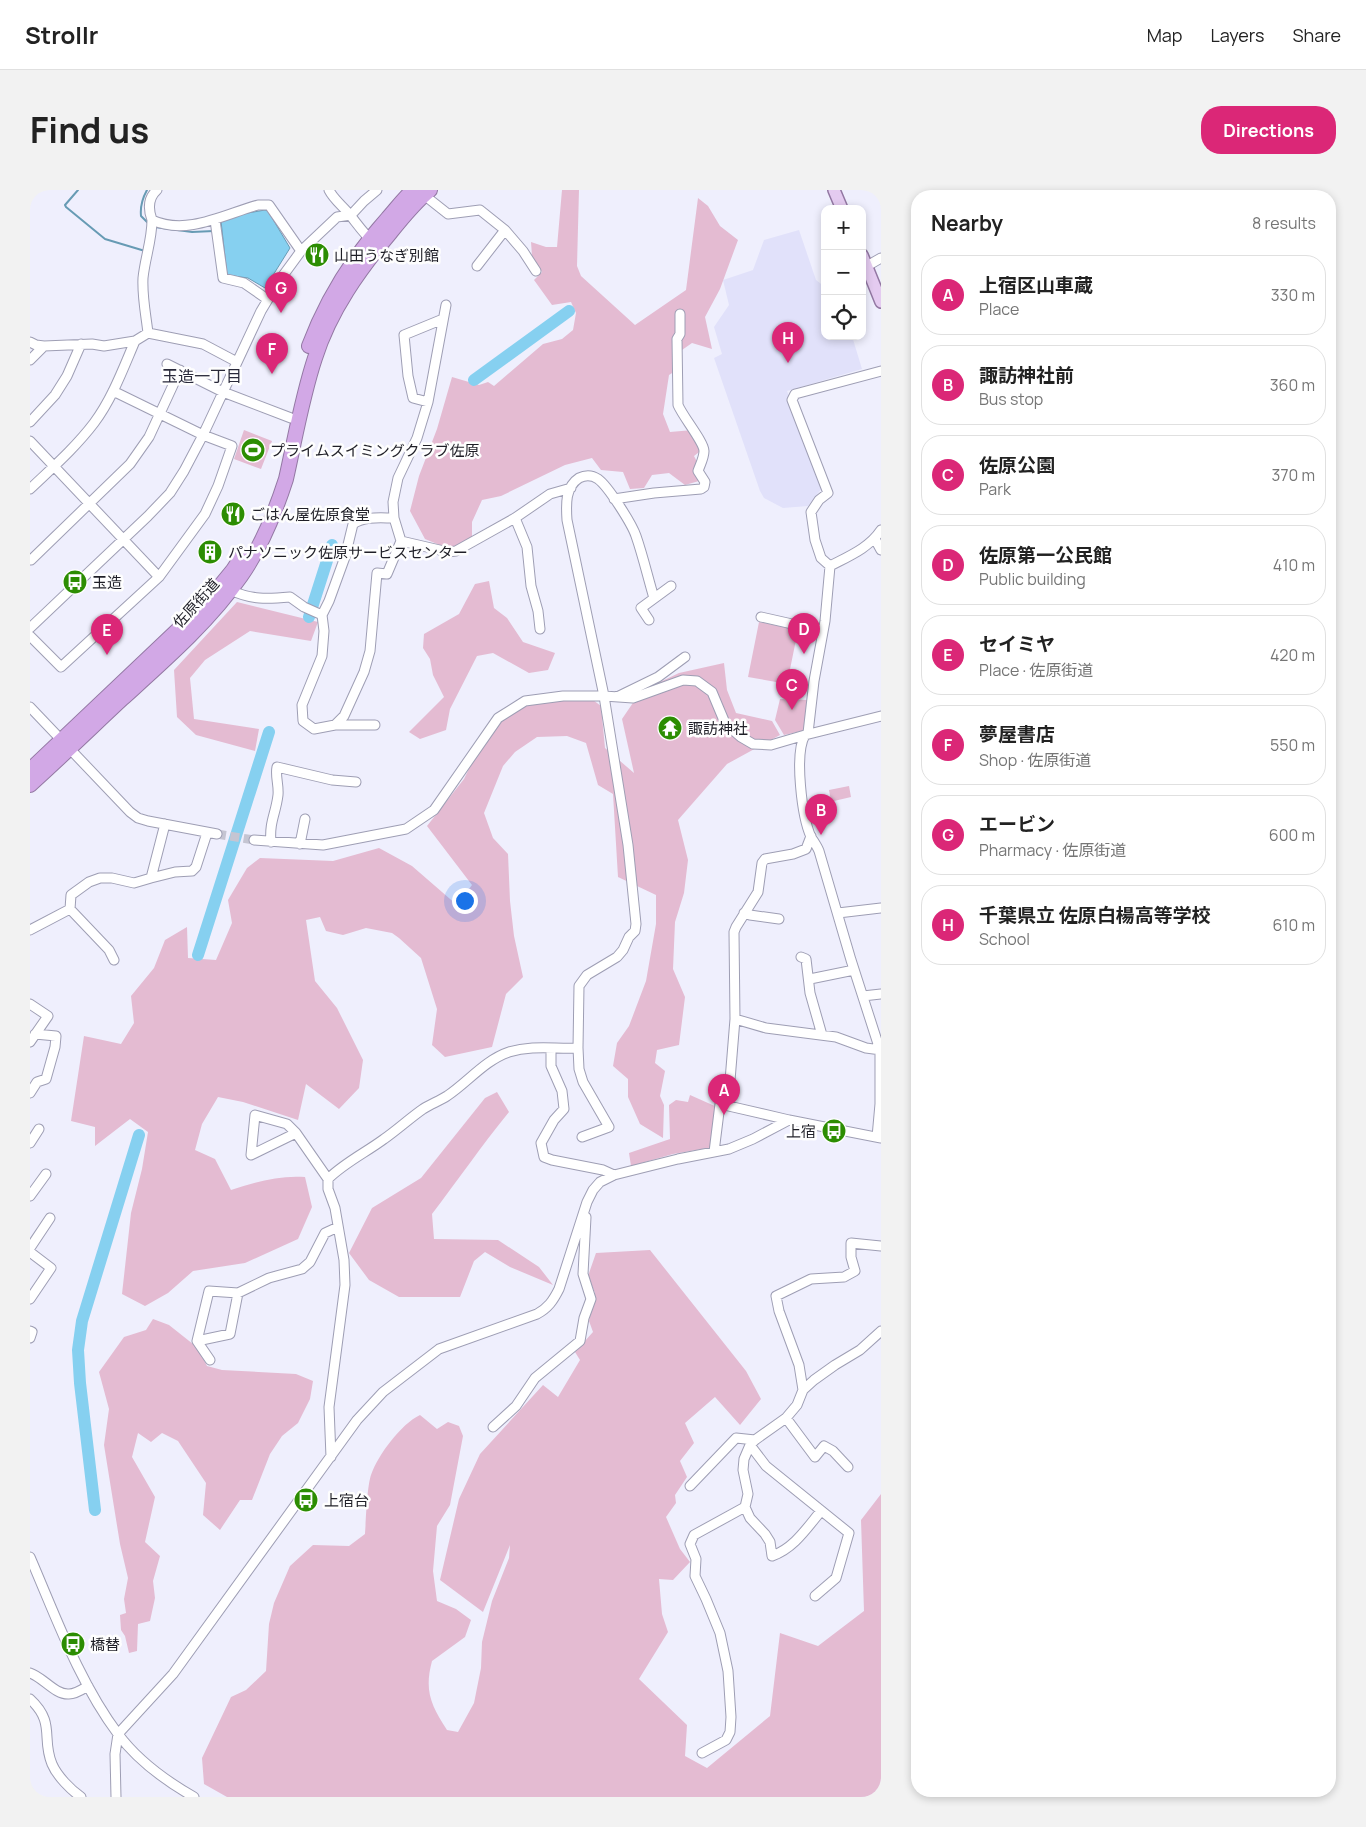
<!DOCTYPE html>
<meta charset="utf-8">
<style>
:root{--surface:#fff;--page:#f2f2f2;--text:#222;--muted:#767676;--line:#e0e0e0;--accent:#db2777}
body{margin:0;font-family:Manrope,"Noto Sans JP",sans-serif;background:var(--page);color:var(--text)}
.controls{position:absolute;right:15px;top:15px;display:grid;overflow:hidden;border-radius:10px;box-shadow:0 2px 8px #0003}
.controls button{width:45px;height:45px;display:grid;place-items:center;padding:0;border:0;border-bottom:1px solid var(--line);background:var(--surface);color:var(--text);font:25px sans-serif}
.you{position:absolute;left:434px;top:710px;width:18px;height:18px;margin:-12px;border:4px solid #fff;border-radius:50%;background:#1a73e8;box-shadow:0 0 0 8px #1a73e833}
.badge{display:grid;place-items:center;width:32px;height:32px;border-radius:50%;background:var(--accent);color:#fff;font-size:16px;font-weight:700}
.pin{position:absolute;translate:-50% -41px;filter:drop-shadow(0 1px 2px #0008)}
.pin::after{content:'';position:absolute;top:26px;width:18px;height:15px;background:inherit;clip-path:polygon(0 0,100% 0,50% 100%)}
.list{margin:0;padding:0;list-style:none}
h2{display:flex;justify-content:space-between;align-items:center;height:65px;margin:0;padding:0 20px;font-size:21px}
h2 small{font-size:16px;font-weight:400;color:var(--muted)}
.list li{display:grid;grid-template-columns:32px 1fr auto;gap:15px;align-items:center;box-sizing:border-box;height:80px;margin:0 10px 10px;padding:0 10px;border:1px solid var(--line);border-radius:20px}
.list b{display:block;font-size:19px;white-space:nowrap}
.list p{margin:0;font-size:16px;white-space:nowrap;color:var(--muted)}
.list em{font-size:16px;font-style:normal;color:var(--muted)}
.icon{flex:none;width:28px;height:28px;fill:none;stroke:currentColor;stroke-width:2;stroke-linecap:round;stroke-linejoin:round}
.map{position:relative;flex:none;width:851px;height:1607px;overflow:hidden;border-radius:20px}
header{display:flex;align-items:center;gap:30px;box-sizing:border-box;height:70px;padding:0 25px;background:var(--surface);border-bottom:1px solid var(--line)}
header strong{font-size:24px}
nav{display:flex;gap:28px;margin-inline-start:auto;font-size:18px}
.intro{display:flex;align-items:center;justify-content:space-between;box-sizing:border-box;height:120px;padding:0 30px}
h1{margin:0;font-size:35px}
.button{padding:12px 22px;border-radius:20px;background:var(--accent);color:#fff;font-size:18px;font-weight:700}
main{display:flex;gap:30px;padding:0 30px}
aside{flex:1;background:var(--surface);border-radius:20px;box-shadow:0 2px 8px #0003}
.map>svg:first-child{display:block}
</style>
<header>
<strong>Strollr</strong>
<nav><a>Map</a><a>Layers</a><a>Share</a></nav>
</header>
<div class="intro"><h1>Find us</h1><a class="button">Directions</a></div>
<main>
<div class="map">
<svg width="851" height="1607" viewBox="0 0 851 1607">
<rect width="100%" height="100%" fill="#efeffd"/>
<path fill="#e1e1fa" d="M769,40L786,90L795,97V146H822L832,179L757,201L786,275L792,298L778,316L753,318L734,308L730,301L684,168L692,164L684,137L699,115L693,90L723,80L734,50Z"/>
<path fill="#e4bbd2" d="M532,0H549L547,76L551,86L605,135L656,100L668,8L678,16L690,36L708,50L690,99L675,127L682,159L662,153L652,160L650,178L639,185L633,224L640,242L663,240L678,255L664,266L676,289L655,295L639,283L622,285L614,298L600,299L593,282L571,280L562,268L535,275L471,306L452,310L442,332V352L417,358L395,349L380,321L389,286L407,239L422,187L449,195L458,192L464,196L513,154L532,149L543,140L546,123L541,112L522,115L504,90L512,82L502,66L501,52L516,57H527Z
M214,240L242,251L231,279L204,269Z
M459,391L464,418L477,428L493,452L525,463L518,480L499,483L463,463L447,466L420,519L416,540L390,549L379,542L414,507L403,485L400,469L393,458L394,444L429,424L445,394Z
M207,412L288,432L281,451L220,441L175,470L160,488L164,529L229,539L225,561L166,545L147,527L144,480Z
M729,432L768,440L757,494L718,487Z
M694,473L697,500L706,523L742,531L750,545L697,574L648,630L658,670L654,703L645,732L643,779L655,807L649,855L627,860L625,873L635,881L630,906L634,915L633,948L610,934L598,907V889L583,876L587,853L599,836L616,791L626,734V705L588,687L583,604L568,595L556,553L537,546L507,547L485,562L473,576L454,623L463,648L478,664L480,711L484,746L493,787L476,804L462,857L415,867L402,855L407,819L391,768L369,748L362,743L336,738L313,745L296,741L290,727L276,730L285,791L307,818L333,870L329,898L309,919L276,894L268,930L213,912L188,907L172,934L165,960L185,969L201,1000C226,992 250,985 275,987L282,1017L268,1049L215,1073L163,1081L138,1103L115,1116L92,1104L101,1023L112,979L118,942L100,929L65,956V937L41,931L54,846L91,854L104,833L101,806L124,778L135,750L157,737L158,768L186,770L202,733L198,710L217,678L230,668L303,671L349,658L382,676L427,715L442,695L397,636L434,589L453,550L470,529L495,513L538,510H563L571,516L575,558L604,583L592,529L611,501L649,483Z
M750,509L778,510L776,540L754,545L745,530Z
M819,596L821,607L804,611V615L802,616L799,600Z
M467,902L479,922C452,955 428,990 402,1024L404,1049L468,1050L509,1077L523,1095L480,1077L455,1062L444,1071L430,1107H369L339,1090L319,1063L342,1018L391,988L455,908Z
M660,905L687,917L684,957L643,964L601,976L599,963L640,949L639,915L646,910L658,912Z
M620,1060L716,1181L731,1209L710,1235L685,1207L655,1233L664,1253L650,1271L657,1287L645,1305L646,1313L636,1327L650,1359L660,1372L643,1390L629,1389L632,1424L638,1442L609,1489L657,1535L655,1566L677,1578L740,1526L750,1443L788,1456L834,1421L831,1330L851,1304V1607H197L174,1594L172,1568L201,1507L216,1500L236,1481L239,1434L244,1413L260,1376L283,1355L319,1356L335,1344C336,1329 337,1297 341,1285C348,1265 371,1234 390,1225L407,1239L418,1232L429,1236L433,1246L420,1315L407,1336L403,1381L407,1411L426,1419L441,1430L435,1447L402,1471C394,1501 401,1515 417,1540L428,1542L444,1513L451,1478L452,1452L462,1411L479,1368L480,1355L453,1422L410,1390L429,1309L450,1264L513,1195L528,1207L550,1170L545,1162L563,1142L559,1131L565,1103L558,1086L566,1063Z
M123,1129L139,1135L168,1158L177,1176L192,1180L266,1184L283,1191L280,1209L268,1233L252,1246L240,1264L222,1310H210L190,1340L173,1325L176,1293L148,1251L132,1243L121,1252L108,1243L102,1267L125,1307L115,1352L130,1366L123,1391L125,1408L120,1431L108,1434L107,1461L99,1463L95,1446L91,1440L90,1425L96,1423L94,1409L98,1388L90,1354L74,1255L79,1219L69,1182L94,1147L116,1140Z"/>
<path fill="#86d0f0" stroke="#679bb4" d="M235,20L238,21L260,58L235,98L218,88L197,85L191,31L212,24Z"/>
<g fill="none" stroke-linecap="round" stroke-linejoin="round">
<path stroke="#679bb4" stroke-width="2" d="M48,0L35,15L36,17L75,49L115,61
M117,0C112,9 110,16 111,26L118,33
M125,37L162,42L184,41"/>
<path stroke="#86d0f0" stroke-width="12" d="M444,190L539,121
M279,427L302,355
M168,765L239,542
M65,1320L50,1193L48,1160L52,1131L109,945"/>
<path stroke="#c5c5d2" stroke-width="9" stroke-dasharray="9 4.5" stroke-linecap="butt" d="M187,644L224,650"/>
<defs>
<path id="minor" d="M127,0C118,8 118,19 122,30C157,46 195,24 228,15H239L271,61
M299,0C304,10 313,16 320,25C328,35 334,44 344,53
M394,5L418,24L450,20L475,40L493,61L506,81
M185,30L193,88L214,93L237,109
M447,76L475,40
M837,76L851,68
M118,143C116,125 112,107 113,88C115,68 122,50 122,30
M0,152L6,155L14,156L62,154L74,156L105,151L118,143L173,154L207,172
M0,170L14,156
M137,174L193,202L261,228
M398,212L383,208L378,186L374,145L413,129
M0,232L25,205L37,186L51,154
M0,251L129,387
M0,299C22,278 45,258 64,233C82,209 93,179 105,151
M584,309L624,303L671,299L674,297L675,292L668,281C670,275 674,268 674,261C674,252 653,227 648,215L647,149L650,144V124
M364,328C350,328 335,326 323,334L315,367L299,411L292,425L294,441L292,466L272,515L273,531L284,539L305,535L314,526L334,482L340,461L347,383L357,384L371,351L364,328L363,312L368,288L387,248L398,212L416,115
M485,328L497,357L501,396L508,421L510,439
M845,349L851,360
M371,351L418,362L426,361L485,328L520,304L541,298
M1,370L100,274L119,247L150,180
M800,376L791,368L785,350L781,322L789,310L798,303L762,210L765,204L769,203L851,181
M201,400C220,410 238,409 260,407L274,417L292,425
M731,427L793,441
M619,430L611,418L641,396
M0,438L118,326L140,303L154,281L173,245L231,121L249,91L271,61L307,27L321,25L334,11L347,0
M0,446L31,477L129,387L175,324L188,296L202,256L173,245L83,201
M587,507L628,487L655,467
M0,517L100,622L108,628L118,631L187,644
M305,535H345
M778,543L784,491L795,431L800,376C819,366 839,358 851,340
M224,650L293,655L376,639L404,620L468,528L495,511L533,506H574L603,508L653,490L667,491L682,502L695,533L711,547L723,554L741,555L775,545
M241,652C239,632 246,623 248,605C249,595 245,586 247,577L302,590L326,592
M270,654L275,629
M121,688L145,682L162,681L166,677L177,643
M714,723L720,725L749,729
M808,723L851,718
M0,740L40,719
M771,767L776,769L780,803L792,845
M84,770L79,760L40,719L41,705L59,692L70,688H82L104,693L121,688L135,634
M780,789L824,780
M833,806L851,804
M0,814L18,826L0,852
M705,829L736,838L806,847L836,858L851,860
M548,858L549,879L553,892L579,937L552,947
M521,859V876L532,901L534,919L524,930L511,953L514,967L522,970L573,980L584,985
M0,903L7,892L16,889L25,857L26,846L5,844
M698,915L705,829L704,742L706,737L728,702L732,673L735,669L763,664L776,659L781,646
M266,943L257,934L225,925L221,965L266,943L298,989
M847,947L850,914V860L821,770L789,661C787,656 784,652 781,647C772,627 764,564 775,545L851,526
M0,953L9,939
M684,962L690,914L759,930
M0,1006L16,984
M0,1058L20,1028
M0,1062L21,1078L0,1109
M0,1141L2,1142L0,1148
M167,1151L200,1144L208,1103
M180,1170L167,1151L179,1101L208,1103L239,1088L272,1079L280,1072L295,1043L308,1037
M773,1200L769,1175L749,1121L746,1106L781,1089L814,1087L825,1081L821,1067V1053L851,1056
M756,1228L785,1267L794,1256L803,1261L818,1277
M463,1237L486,1216L505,1188L550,1151L554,1128L561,1109L553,1084L556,1027
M720,1255L736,1276L819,1343L806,1388L785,1406
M301,1267L299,1217L315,1095L314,1070L305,1018L298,999V989C314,973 335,963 354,949C367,940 380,928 393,919C401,914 409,911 417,906C438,892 455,870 479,862C502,855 524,859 548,858L549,796L557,785L587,767L593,760L599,747L605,741L606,734L598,655L574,506L537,330C536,315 535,297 549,288C555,285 562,285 568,289C578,296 602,334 606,346C613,366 618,388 624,408
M660,1296L706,1248L725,1250
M715,1317L720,1328L735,1344L740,1352L742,1366C764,1358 776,1339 791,1321
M0,1367C26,1427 49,1492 88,1544C108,1571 136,1591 164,1607
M0,1483C13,1487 25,1505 39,1504C46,1504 53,1499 58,1496
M0,1509C26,1533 11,1548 22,1574C27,1586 41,1600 51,1607
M672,1563L696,1550L700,1542L701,1527L698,1481L690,1443L676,1409L665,1386L666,1369L660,1354L664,1345L715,1317L718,1304L713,1280L714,1269L720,1255L725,1250L756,1228L767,1215L773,1200L784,1190L805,1175L830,1160L851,1141
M86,1607L85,1564L88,1544L143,1484L327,1230L353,1202L409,1159L507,1124C518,1118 523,1111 529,1099L557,1012L563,1000L570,992L584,985L648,969L699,959L723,949L759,930L851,948"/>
<path id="major" d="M804,0L812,19
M832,65L851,112"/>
<path id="highway" d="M279,156C297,108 323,67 357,29C366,19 374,8 383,0
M0,580L176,413L203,380L212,366
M0,595C31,567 61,538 92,509C134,471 179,432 211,386C232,356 245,323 256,289C265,249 272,207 285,168C300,120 330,79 361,42C373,27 385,12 400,0"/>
</defs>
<use href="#minor" stroke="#9e9eb4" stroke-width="11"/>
<use href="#major" stroke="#9378a3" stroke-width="14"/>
<use href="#highway" stroke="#9378a3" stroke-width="16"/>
<use href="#minor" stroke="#fff" stroke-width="9"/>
<use href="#major" stroke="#e4cbf0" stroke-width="11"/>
<use href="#highway" stroke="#d2a8e6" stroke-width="14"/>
</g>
<defs>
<symbol id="restaurant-disc" viewBox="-11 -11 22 22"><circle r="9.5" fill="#2c8d02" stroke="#fefefe"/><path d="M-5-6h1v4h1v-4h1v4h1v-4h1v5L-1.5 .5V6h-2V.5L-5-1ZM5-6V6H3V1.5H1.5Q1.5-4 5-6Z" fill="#fff"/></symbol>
<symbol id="stadium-disc" viewBox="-11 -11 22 22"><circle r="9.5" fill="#2c8d02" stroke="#fefefe"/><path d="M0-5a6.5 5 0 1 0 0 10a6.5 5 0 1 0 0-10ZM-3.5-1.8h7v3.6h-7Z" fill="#fff"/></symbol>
<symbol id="building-disc" viewBox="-11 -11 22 22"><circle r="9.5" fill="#2c8d02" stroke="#fefefe"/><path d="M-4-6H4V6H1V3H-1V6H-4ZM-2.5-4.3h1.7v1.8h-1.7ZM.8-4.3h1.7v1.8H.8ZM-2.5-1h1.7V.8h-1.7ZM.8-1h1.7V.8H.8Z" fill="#fff"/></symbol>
<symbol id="bus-disc" viewBox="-11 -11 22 22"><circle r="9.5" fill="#2c8d02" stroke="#fefefe"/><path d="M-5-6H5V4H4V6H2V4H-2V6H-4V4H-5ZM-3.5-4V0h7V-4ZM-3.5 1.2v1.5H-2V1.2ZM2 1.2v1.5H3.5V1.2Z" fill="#fff"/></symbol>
<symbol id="temple-disc" viewBox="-11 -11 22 22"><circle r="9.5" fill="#2c8d02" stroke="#fefefe"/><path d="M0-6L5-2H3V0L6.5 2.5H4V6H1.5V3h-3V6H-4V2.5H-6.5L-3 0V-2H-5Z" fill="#fff"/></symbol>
</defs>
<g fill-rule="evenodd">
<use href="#restaurant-disc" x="273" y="51" width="28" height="28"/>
<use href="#stadium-disc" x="209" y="246" width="28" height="28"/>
<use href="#restaurant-disc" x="189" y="310" width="28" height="28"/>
<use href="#building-disc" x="166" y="348" width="28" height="28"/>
<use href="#bus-disc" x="31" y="378" width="28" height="28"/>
<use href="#temple-disc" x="626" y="524" width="28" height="28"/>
<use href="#bus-disc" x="790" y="927" width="28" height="28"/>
<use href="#bus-disc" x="262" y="1296" width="28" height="28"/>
<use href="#bus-disc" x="29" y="1440" width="28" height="28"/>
</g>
<g text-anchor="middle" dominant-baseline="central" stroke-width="5" stroke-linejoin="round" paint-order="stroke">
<g font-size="15" fill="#1f1f27" stroke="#fefefe" text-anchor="start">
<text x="304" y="65">山田うなぎ別館</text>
<text x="240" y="260">プライムスイミングクラブ佐原</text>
<text x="220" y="324">ごはん屋佐原食堂</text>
<text x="198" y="362">パナソニック佐原サービスセンター</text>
<text x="62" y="392">玉造</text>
<text x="658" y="538">諏訪神社</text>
<text x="786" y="941" text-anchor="end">上宿</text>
<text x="294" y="1310">上宿台</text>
<text x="60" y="1454">橋替</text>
</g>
<g font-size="15" fill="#1f1f27" stroke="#fefefe">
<text transform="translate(166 413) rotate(-48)">佐原街道</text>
</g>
<g font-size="16" fill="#29293a" stroke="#fefefe">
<text x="172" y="186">玉造一丁目</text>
</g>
</g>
</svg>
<div class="controls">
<button>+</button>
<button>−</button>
<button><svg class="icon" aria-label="locate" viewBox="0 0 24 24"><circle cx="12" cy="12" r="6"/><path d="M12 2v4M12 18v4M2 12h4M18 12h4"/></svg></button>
</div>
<div class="you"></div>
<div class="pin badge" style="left:694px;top:925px">A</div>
<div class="pin badge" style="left:791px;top:645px">B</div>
<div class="pin badge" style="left:762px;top:520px">C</div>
<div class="pin badge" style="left:774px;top:464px">D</div>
<div class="pin badge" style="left:77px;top:465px">E</div>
<div class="pin badge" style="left:242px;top:184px">F</div>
<div class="pin badge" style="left:251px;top:123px">G</div>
<div class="pin badge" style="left:758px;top:173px">H</div>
</div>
<aside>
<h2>Nearby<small>8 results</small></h2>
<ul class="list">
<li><span class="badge">A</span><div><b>上宿区山車蔵</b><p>Place</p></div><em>330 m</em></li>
<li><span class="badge">B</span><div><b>諏訪神社前</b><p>Bus stop</p></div><em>360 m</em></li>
<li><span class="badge">C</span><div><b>佐原公園</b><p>Park</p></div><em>370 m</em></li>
<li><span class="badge">D</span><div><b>佐原第一公民館</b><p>Public building</p></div><em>410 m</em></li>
<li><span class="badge">E</span><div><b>セイミヤ</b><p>Place · 佐原街道</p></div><em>420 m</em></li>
<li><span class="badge">F</span><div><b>夢屋書店</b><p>Shop · 佐原街道</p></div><em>550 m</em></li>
<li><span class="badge">G</span><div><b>エービン</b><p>Pharmacy · 佐原街道</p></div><em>600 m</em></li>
<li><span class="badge">H</span><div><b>千葉県立 佐原白楊高等学校</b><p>School</p></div><em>610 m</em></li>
</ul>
</aside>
</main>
